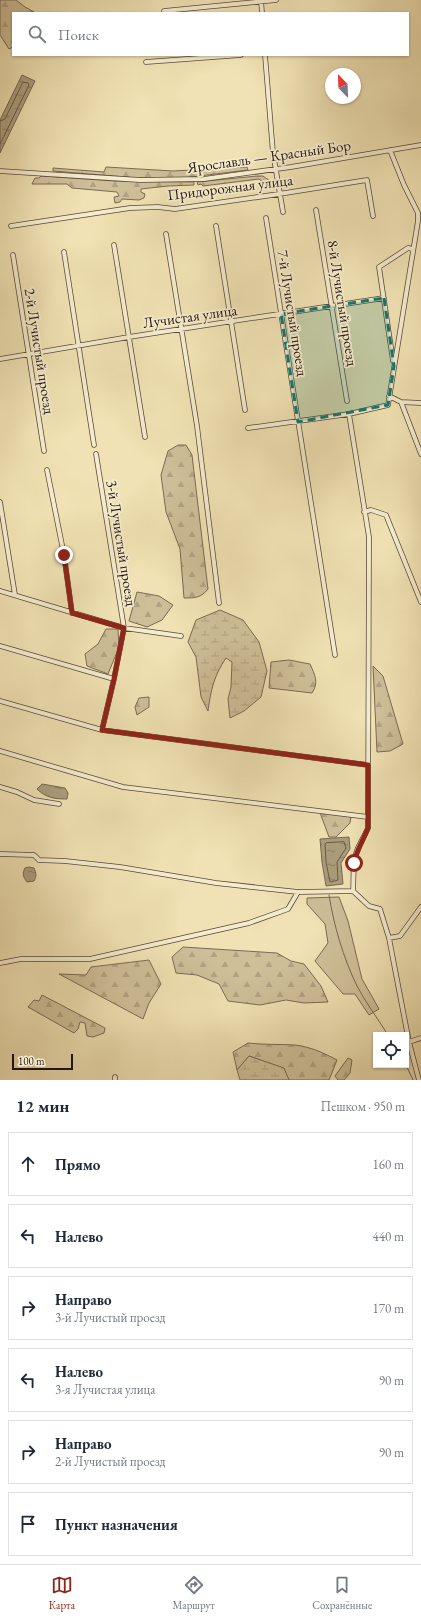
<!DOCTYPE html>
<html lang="ru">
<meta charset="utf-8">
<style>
:root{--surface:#fff;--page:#f6f6f7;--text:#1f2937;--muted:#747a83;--line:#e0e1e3;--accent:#8f2418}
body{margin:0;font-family:"EB Garamond",serif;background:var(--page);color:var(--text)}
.controls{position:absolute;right:12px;bottom:12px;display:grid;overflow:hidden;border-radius:0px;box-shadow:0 1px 3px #0004}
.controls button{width:36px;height:36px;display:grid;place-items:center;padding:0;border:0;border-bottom:1px solid var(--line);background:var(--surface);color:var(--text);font:20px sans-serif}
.compass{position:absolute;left:325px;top:68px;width:36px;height:36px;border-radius:50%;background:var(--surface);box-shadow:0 1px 3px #0004;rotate:337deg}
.scale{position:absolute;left:12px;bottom:10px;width:61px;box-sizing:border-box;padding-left:4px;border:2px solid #261610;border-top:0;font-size:11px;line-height:14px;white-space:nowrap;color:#261610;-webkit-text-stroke:3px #f5ecce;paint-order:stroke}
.stop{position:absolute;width:12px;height:12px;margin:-9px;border:3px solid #8f2418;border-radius:50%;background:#fff}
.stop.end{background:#8f2418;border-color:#fff;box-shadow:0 1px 4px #0008}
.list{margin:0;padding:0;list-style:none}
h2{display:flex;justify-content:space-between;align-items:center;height:52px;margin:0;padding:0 16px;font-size:17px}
h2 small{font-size:13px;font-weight:400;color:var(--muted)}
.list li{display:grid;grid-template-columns:26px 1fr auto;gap:12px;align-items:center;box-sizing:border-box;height:64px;margin:0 8px 8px;padding:0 8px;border:1px solid var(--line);border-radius:0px}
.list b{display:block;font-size:15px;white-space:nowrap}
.list p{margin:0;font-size:13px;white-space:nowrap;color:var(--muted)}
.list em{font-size:13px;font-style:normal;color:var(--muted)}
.icon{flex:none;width:22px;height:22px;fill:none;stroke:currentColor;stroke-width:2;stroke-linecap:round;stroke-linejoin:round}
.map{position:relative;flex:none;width:421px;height:1080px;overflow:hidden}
.search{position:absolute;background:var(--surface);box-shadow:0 1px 3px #0004;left:12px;right:12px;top:12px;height:44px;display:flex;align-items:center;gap:10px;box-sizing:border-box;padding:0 14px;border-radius:0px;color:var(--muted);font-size:15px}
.sheet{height:484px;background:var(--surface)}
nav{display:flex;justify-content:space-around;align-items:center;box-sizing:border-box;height:56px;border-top:1px solid var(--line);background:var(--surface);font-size:11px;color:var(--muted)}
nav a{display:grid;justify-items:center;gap:2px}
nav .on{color:var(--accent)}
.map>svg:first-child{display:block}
</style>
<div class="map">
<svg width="421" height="1080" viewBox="0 0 421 1080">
<defs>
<pattern id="forest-firs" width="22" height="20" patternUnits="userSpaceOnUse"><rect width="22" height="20" fill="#cebf98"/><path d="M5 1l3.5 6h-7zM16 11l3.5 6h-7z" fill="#b1a382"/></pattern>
<pattern id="wetland-marsh" width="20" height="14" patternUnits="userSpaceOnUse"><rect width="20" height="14" fill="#cebf98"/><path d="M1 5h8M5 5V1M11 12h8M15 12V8" fill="none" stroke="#b1a382"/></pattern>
<pattern id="water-ripples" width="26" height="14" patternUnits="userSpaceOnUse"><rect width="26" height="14" fill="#ab9d7c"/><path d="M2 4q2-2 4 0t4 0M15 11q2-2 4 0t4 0" fill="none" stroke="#8b7f64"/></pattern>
</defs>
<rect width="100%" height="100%" fill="#f0e2b4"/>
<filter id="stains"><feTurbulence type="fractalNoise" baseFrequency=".005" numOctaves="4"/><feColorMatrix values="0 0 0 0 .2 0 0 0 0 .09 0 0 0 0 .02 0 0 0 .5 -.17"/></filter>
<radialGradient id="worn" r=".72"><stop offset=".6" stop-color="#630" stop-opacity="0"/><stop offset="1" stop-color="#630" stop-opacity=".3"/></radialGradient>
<path fill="#cebf98" stroke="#7a6a54" d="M339,897L348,921L362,979L379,1009L369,1015L355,994H343L315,961L328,943L325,924L307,904V898Z"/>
<path fill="url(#forest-firs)" stroke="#7a6a54" d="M0,0H16L25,7L34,12L13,13V40L12,41L13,47L9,49L0,35Z
M106,167L173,171L247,167L248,170L183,178H138L53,171V168L104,172Z
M41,176L115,181L194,182V185L168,186L141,189V192L145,194L144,198L139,200L122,199L120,202L115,203L114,197L119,196L117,192L72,188L67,184H32L35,178H39Z
M257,176H263L270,181V185L268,186L259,179L203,186L201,184L198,185L197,182Z
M178,445H186L192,455L208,589C201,598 195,598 184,598L180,549L166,512L161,475L168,451Z
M137,592L159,596L173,605L162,620L147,627L129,621Z
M106,629H118L119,647L108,674L87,666L85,654L98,644Z
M289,660L310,664C315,675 319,683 312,693L269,688L271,662Z
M373,666L383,676L403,744L390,751L377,752Z
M149,697V707L137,715L135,707L139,698Z
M319,810L351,816L350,823L336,837H329Z
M183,947L277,953L291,961L304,964L321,986L328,1002L304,1003L286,1000L260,1005L228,1001L219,984L197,975L176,973L172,957Z
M149,960L161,984L149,1003L143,1019L59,974L86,975L91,967Z
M42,995L105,1028L104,1033L93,1037L87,1036L85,1023L80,1022L78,1029L74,1033L28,1007L34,1000L39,1001Z
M248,1043C264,1045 280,1044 295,1045C311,1047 324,1053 337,1060L329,1080H289L283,1068L249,1056L237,1070L233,1052Z
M348,1058L352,1060L350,1073L344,1080H338L335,1076Z"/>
<path fill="url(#wetland-marsh)" stroke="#7a6a54" d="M220,610L243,620L259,642L267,671L261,697L244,711L230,718L228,699L231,687L232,662L226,658C214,676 211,689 208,711L201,697L196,657L188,642L196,620Z
M249,1056L284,1068L289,1080H240L237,1070Z"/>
<path fill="url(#water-ripples)" stroke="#766751" d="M22,75L35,81L0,153V120Z
M42,784L65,788L68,793L67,799C55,799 46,798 37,789Z
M349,837L350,849L341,863L343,884L326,886L322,862L320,839Z
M29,867L34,868C36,873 37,876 34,881L27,882C23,877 22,874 25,868Z"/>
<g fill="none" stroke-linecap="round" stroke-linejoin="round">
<path stroke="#685a46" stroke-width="1" d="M0,121L5,119L23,82L28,83L29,85L0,144
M344,842L346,848L337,862L338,880L330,882L326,862L325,844L326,843Z"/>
<path stroke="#766751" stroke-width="1" d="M329,895C334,926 343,957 357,986C366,1003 378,1019 388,1035
M406,1065L413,1080"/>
<defs>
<path id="minor" d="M261,0L262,13
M164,11L276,0
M265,55L273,153L283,212
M146,62L241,55
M0,171L140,180L204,179L291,167L421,145
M316,210L347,401
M266,218L335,655
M11,226L130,208L158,207L175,209L279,194L367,180L373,216
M216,226L245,410
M166,234L197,426L219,603
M114,245L145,437
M64,252L94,445
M13,255L44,451
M0,359L129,337L384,298
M393,361L379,267L408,248L413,249
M389,396L401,402L421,403
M401,402L421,454
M349,414L369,537L368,828C365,835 361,841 358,848C352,861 354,877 353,891
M248,428L349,414L388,405L418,221V213L404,185L390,150
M96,454L124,628L114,679L102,730
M47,470L64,555L72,613
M0,502L15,595
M364,512L371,510L386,515L421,602
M0,591L124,628L181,636
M0,646L114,679
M0,701L102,730L368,765
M0,751L123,787L368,817
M0,787L17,792L34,800L59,804
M0,854L34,855L39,860L65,861L120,867L216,883L298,892
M389,938L409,1042L419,1080
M0,963L21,959H90L249,923L288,909L298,892L353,891L369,906L380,909L389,938L400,936L421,907
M409,1042L421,1038
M115,1080V1077"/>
</defs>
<use href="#minor" stroke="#584939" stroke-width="5.5"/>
<use href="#minor" stroke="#f5ecce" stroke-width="4"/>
</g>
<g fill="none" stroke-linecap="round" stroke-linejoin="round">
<path stroke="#8f2418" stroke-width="5" d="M64,555L72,613L124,628L114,679L102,730L368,765V828C363,841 357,849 354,863"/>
</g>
<path fill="#0f766e" fill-opacity="0.2" stroke="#0f766e" stroke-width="3" stroke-dasharray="8 5" stroke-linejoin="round" d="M384,298L394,366L388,405L298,422L281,314Z"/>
<g text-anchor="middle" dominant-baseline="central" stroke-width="3.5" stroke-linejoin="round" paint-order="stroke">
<g font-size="15" fill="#261610" stroke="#f5ecce">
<text transform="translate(269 156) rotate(-8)">Ярославль — Красный Бор</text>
<text transform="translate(230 187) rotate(-7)">Придорожная улица</text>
<text transform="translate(343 303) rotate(81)">8-й Лучистый проезд</text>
<text transform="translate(293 313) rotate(81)">7-й Лучистый проезд</text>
<text transform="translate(190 316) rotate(-8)">Лучистая улица</text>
<text transform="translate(40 351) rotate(81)">2-й Лучистый проезд</text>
<text transform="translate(122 543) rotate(81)">3-й Лучистый проезд</text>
</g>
</g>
<rect width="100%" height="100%" filter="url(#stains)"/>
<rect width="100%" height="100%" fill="url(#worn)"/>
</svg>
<div class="controls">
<button><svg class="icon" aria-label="locate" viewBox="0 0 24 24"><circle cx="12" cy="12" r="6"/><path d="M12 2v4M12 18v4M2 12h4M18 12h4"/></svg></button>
</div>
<svg class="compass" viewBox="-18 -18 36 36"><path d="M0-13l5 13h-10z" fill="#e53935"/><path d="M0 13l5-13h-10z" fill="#747a83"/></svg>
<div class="scale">100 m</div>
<div class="stop" style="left:354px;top:863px"></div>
<div class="stop end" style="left:64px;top:555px"></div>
<div class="search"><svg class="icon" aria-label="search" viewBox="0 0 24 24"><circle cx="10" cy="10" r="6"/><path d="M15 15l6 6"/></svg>Поиск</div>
</div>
<section class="sheet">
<h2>12 мин<small>Пешком · 950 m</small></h2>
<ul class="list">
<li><svg class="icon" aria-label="ahead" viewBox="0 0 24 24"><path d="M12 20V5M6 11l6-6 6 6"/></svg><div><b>Прямо</b></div><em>160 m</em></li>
<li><svg class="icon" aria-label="left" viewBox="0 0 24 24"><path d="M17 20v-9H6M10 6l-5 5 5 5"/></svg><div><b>Налево</b></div><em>440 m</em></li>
<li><svg class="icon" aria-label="right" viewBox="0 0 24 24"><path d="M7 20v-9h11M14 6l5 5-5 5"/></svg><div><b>Направо</b><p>3-й Лучистый проезд</p></div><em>170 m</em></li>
<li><svg class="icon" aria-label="left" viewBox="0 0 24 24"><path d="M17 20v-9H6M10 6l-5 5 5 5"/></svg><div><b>Налево</b><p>3-я Лучистая улица</p></div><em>90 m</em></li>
<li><svg class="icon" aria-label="right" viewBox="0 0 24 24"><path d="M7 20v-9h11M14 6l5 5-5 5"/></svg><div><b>Направо</b><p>2-й Лучистый проезд</p></div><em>90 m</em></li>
<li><svg class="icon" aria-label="arrive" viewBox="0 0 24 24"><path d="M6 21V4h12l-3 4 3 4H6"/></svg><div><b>Пункт назначения</b></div></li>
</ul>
</section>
<nav>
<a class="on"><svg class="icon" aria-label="map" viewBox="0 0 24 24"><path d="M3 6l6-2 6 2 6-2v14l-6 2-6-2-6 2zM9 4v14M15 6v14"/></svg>Карта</a>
<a><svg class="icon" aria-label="directions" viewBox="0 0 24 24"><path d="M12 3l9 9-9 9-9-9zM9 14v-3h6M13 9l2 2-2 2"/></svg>Маршрут</a>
<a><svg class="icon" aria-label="saved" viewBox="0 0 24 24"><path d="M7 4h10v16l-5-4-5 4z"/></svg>Сохранённые</a>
</nav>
